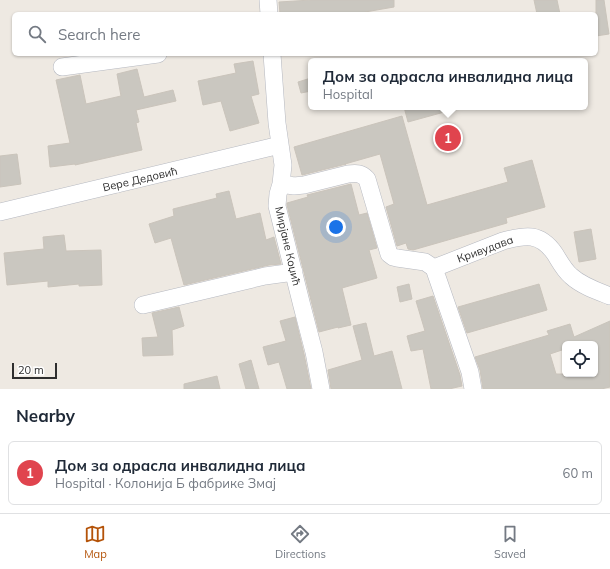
<!DOCTYPE html>
<meta charset="utf-8">
<style>
:root{--surface:#fff;--page:#f2f2f3;--text:#1f2937;--muted:#747a83;--line:#e0e1e3;--accent:#b45309}
body{margin:0;font-family:Mulish,sans-serif;background:var(--page);color:var(--text)}
.controls{position:absolute;right:12px;bottom:12px;display:grid;overflow:hidden;border-radius:6px;box-shadow:0 1px 3px #0004}
.controls button{width:36px;height:36px;display:grid;place-items:center;padding:0;border:0;border-bottom:1px solid var(--line);background:var(--surface);color:var(--text);font:20px sans-serif}
.scale{position:absolute;left:12px;bottom:10px;width:45px;box-sizing:border-box;padding-left:4px;border:2px solid #2e2e2e;border-top:0;font-size:11px;line-height:14px;white-space:nowrap;color:#2e2e2e;-webkit-text-stroke:3px #fff;paint-order:stroke}
.you{position:absolute;left:336px;top:227px;width:14px;height:14px;margin:-10px;border:3px solid #fff;border-radius:50%;background:#1a73e8;box-shadow:0 0 0 6px #1a73e833}
.badge{display:grid;place-items:center;width:26px;height:26px;border-radius:50%;background:var(--accent);color:#fff;font-size:13px;font-weight:700}
.pin{position:absolute;translate:-50% -50%;border:2px solid #fff;box-shadow:0 1px 4px #0006}
.popup{position:absolute;left:308px;top:58px;width:280px;height:52px;box-sizing:border-box;display:grid;place-content:center;border-radius:6px;background:var(--surface);filter:drop-shadow(0 1px 3px #0005);font-size:13px;white-space:nowrap;color:var(--muted)}
.popup b{font-size:15px;color:var(--text)}
.popup::after{content:'';position:absolute;left:50%;top:100%;margin-left:-8px;border:8px solid transparent;border-top-color:var(--surface)}
.list{margin:0;padding:0;list-style:none}
h2{display:flex;justify-content:space-between;align-items:center;height:52px;margin:0;padding:0 16px;font-size:17px}
h2 small{font-size:13px;font-weight:400;color:var(--muted)}
.list li{display:grid;grid-template-columns:26px 1fr auto;gap:12px;align-items:center;box-sizing:border-box;height:64px;margin:0 8px 8px;padding:0 8px;border:1px solid var(--line);border-radius:6px}
.list b{display:block;font-size:15px;white-space:nowrap}
.list p{margin:0;font-size:13px;white-space:nowrap;color:var(--muted)}
.list em{font-size:13px;font-style:normal;color:var(--muted)}
.icon{flex:none;width:22px;height:22px;fill:none;stroke:currentColor;stroke-width:2;stroke-linecap:round;stroke-linejoin:round}
.map{position:relative;flex:none;width:610px;height:389px;overflow:hidden}
.search{position:absolute;background:var(--surface);box-shadow:0 1px 3px #0004;left:12px;right:12px;top:12px;height:44px;display:flex;align-items:center;gap:10px;box-sizing:border-box;padding:0 14px;border-radius:6px;color:var(--muted);font-size:15px}
.sheet{height:124px;background:var(--surface)}
nav{display:flex;justify-content:space-around;align-items:center;box-sizing:border-box;height:56px;border-top:1px solid var(--line);background:var(--surface);font-size:11px;color:var(--muted)}
nav a{display:grid;justify-items:center;gap:2px}
nav .on{color:var(--accent)}
.map>svg:first-child{display:block}
</style>
<div class="map">
<svg width="610" height="389" viewBox="0 0 610 389">
<rect width="100%" height="100%" fill="#eee9e2"/>
<path fill="#cac7c0" stroke="#cac4bb" fill-rule="evenodd" d="M311,0H394V7L365,12V14H280L279,2Z
M534,0H557L560,14H537Z
M596,0H604L609,34L596,36Z
M253,61L259,94L251,96L259,123L230,131L221,101L203,105L198,81L236,73L234,64Z
M137,69L144,97L173,90L176,101L136,110L139,122L136,123L142,150L75,165V164L50,167L48,146L70,143L56,80L80,75L86,104L121,96L117,74Z
M311,78V91L301,93L298,82Z
M404,107H448V111L408,122Z
M402,116L427,205L508,182L504,168L532,160L545,207L506,218L507,223L413,250L408,249L406,243L397,246L386,207L394,204L380,154L345,164H346L302,175L294,147Z
M17,154L21,184L0,187V156Z
M351,184L359,215L367,213L377,248L369,250L377,278L342,288L351,325L338,328V327L319,332L287,205V203L308,197L307,195Z
M229,191L236,219L260,213L266,240L274,237L281,264L269,265L184,285L171,238L155,243L149,224L174,216L173,209L217,198L216,194Z
M591,229L596,259L579,262L574,232Z
M64,235L66,251L101,250L102,285L79,286V284L48,287V281L7,285L4,253L44,249L43,237Z
M409,284L412,299L400,302L397,287Z
M539,284L547,310L467,333L458,307Z
M433,296L460,375L462,386L449,389H431L423,349L411,351L407,336L425,331L416,301Z
M179,307L184,326L172,330L173,355L143,356L142,338L158,337L152,313Z
M295,317L304,354L311,389H287L279,362L268,365L263,347L286,341L280,321Z
M610,321V387L601,389H483L480,370L475,357L549,335L547,331L570,324L574,337ZM565,344H595V374H556L550,354L565,349Z
M366,323L374,356L392,351L402,389H331L328,370L362,360L353,326Z
M251,360L259,389H246L239,364Z
M217,376L220,389H184V384Z"/>
<g fill="none" stroke-linecap="round" stroke-linejoin="round">
<defs>
<path id="street" d="M268,0L269,14
M272,54L277,123L283,165L281,184L278,194L277,206L302,306L314,352L321,389
M62,67L158,54
M281,184L294,186L304,185L348,174C357,173 361,173 367,179L389,254L393,257L397,258L425,262L434,268L470,372L473,389
M0,212L280,145
M434,268L503,241C525,235 540,232 555,254C560,262 564,270 571,276C582,286 597,291 610,296
M143,305L265,276L294,272"/>
</defs>
<use href="#street" stroke="#b5b8c0" stroke-width="18"/>
<use href="#street" stroke="#fff" stroke-width="17"/>
</g>
<g text-anchor="middle" dominant-baseline="central" stroke-width="3.5" stroke-linejoin="round" paint-order="stroke">
<g font-size="11" fill="#2e2e2e" stroke="#fff">
<text transform="translate(140 179) rotate(-13)">Вере Дедовић</text>
<text transform="translate(288 246) rotate(77)">Мирјане Коџић</text>
<text transform="translate(485 249) rotate(-20)">Кривудава</text>
</g>
</g>
</svg>
<div class="controls">
<button><svg class="icon" aria-label="locate" viewBox="0 0 24 24"><circle cx="12" cy="12" r="6"/><path d="M12 2v4M12 18v4M2 12h4M18 12h4"/></svg></button>
</div>
<div class="scale">20 m</div>
<div class="you"></div>
<div class="pin badge" style="left:448px;top:138px;background:#e0444e">1</div>
<div class="popup"><b>Дом за одрасла инвалидна лица</b>Hospital</div>
<div class="search"><svg class="icon" aria-label="search" viewBox="0 0 24 24"><circle cx="10" cy="10" r="6"/><path d="M15 15l6 6"/></svg>Search here</div>
</div>
<section class="sheet">
<h2>Nearby<small></small></h2>
<ul class="list">
<li><span class="badge" style="background:#e0444e">1</span><div><b>Дом за одрасла инвалидна лица</b><p>Hospital · Колонија Б фабрике Змај</p></div><em>60 m</em></li>
</ul>
</section>
<nav>
<a class="on"><svg class="icon" aria-label="map" viewBox="0 0 24 24"><path d="M3 6l6-2 6 2 6-2v14l-6 2-6-2-6 2zM9 4v14M15 6v14"/></svg>Map</a>
<a><svg class="icon" aria-label="directions" viewBox="0 0 24 24"><path d="M12 3l9 9-9 9-9-9zM9 14v-3h6M13 9l2 2-2 2"/></svg>Directions</a>
<a><svg class="icon" aria-label="saved" viewBox="0 0 24 24"><path d="M7 4h10v16l-5-4-5 4z"/></svg>Saved</a>
</nav>
